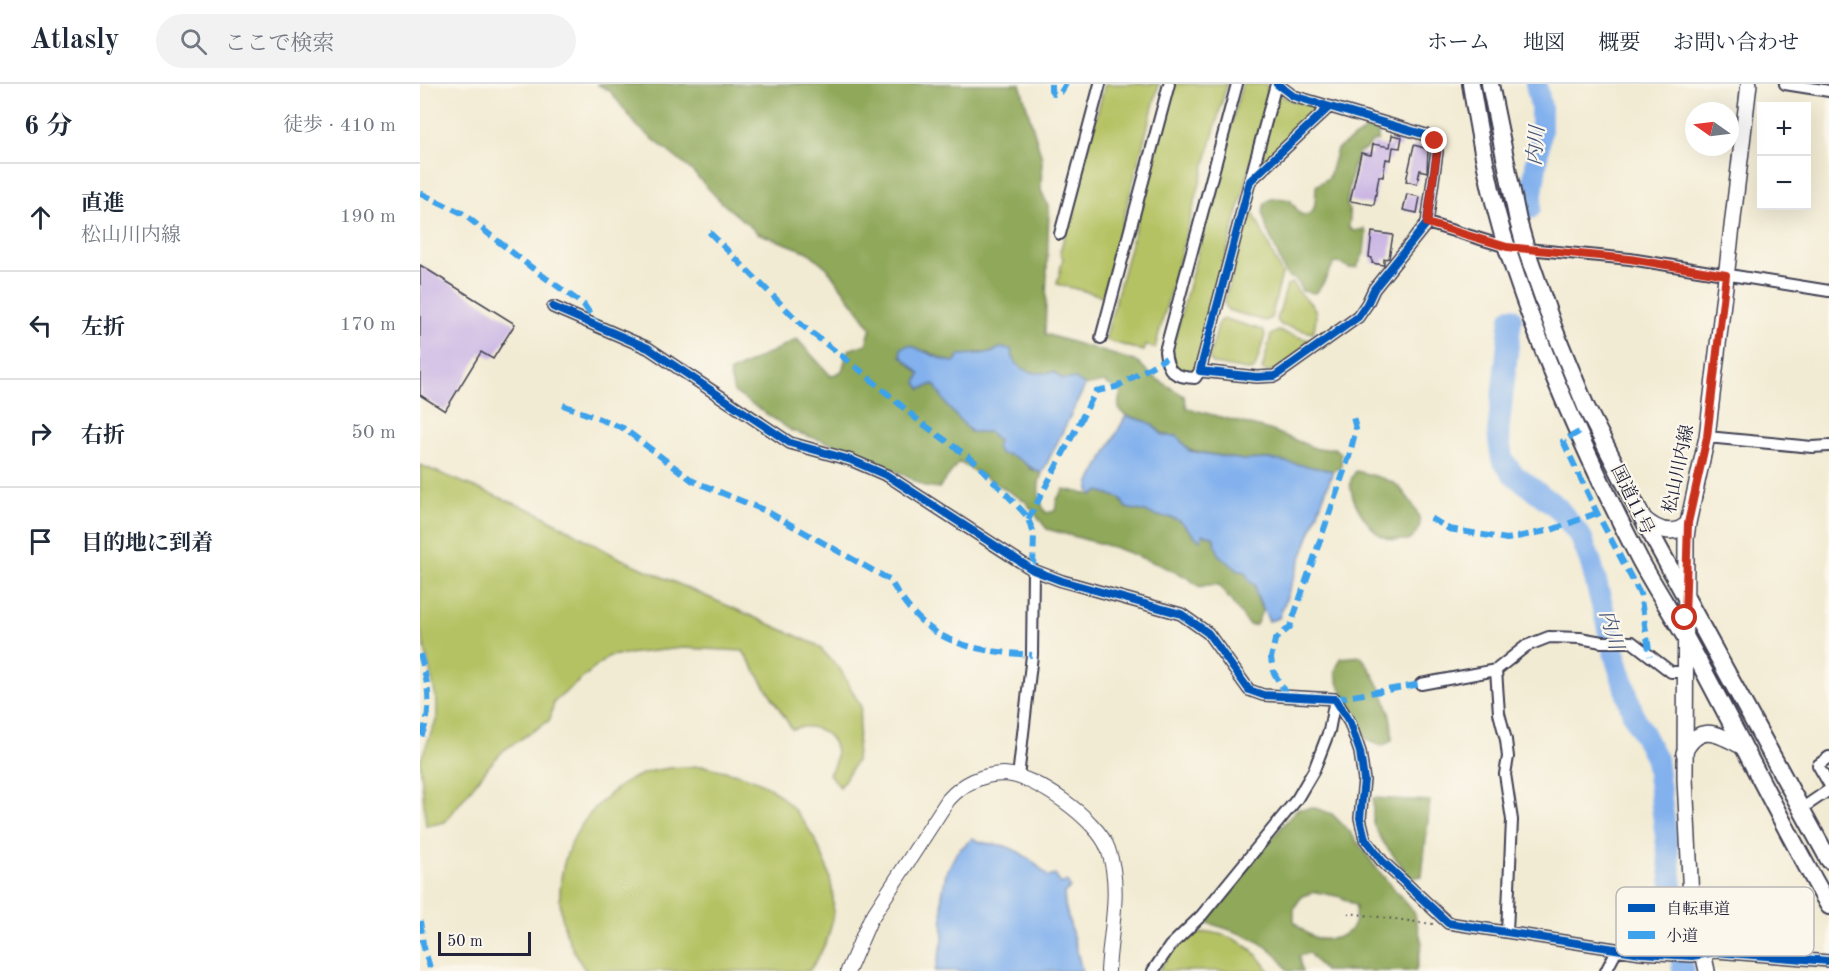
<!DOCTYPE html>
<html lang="ja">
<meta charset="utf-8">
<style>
:root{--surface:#fff;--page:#f2f2f3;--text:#1f2937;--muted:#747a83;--line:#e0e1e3}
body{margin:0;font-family:"Old Standard TT","Noto Serif JP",serif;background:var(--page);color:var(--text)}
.controls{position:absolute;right:18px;top:18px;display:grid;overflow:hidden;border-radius:0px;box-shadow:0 6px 24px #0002}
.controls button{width:54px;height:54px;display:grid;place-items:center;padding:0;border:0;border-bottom:2px solid var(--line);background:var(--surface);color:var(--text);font:30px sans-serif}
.compass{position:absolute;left:1265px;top:18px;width:54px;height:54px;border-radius:50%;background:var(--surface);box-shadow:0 6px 24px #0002;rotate:284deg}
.scale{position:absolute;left:18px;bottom:15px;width:93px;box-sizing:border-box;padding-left:6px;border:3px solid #22223b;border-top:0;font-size:16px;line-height:21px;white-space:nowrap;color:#22223b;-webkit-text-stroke:4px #fbf7ec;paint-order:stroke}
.stop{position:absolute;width:18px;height:18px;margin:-14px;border:4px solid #c8321e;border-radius:50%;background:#fff}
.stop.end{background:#c8321e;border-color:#fff;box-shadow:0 2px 6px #0008}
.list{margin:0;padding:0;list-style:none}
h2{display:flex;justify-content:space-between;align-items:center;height:78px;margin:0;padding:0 24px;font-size:26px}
h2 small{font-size:20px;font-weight:400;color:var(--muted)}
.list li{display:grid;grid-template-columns:39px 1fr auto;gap:18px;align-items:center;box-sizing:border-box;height:108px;padding:0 24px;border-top:2px solid var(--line)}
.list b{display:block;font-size:22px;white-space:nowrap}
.list p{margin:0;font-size:20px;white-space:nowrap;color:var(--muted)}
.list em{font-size:20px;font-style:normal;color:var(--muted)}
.icon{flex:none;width:33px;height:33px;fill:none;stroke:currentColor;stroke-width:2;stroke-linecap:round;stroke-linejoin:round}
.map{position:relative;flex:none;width:1409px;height:887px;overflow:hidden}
header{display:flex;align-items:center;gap:36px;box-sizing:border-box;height:84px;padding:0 30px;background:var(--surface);border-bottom:2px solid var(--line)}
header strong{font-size:28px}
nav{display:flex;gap:33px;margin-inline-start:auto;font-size:21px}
.search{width:420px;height:54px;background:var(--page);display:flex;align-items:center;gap:15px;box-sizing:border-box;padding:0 21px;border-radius:33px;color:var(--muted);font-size:22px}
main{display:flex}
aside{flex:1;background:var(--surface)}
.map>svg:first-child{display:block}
</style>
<header>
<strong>Atlasly</strong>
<div class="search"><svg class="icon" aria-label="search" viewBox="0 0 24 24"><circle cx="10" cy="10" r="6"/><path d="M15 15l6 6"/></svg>ここで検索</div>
<nav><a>ホーム</a><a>地図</a><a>概要</a><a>お問い合わせ</a></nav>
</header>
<main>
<aside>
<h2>6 分<small>徒歩 · 410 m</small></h2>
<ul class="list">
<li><svg class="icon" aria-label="ahead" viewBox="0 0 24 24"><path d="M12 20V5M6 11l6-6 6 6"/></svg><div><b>直進</b><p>松山川内線</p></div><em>190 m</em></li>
<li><svg class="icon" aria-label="left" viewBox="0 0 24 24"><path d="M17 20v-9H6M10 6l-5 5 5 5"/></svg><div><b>左折</b></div><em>170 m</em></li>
<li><svg class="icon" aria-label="right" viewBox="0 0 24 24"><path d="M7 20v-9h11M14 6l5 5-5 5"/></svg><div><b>右折</b></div><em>50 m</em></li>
<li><svg class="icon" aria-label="arrive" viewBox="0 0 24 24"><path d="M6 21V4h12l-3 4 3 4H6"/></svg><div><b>目的地に到着</b></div></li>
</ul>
</aside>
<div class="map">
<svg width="1409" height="887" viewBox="0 0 1409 887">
<rect width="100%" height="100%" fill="#fbf7ec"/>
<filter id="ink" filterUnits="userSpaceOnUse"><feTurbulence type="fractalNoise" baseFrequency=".0167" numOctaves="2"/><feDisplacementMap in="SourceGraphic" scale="12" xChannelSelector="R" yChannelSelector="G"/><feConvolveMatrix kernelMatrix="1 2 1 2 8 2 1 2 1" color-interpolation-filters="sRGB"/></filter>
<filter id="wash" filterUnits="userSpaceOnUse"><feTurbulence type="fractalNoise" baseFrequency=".008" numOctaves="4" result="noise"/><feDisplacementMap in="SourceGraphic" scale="24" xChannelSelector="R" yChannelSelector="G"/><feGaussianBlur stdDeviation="1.35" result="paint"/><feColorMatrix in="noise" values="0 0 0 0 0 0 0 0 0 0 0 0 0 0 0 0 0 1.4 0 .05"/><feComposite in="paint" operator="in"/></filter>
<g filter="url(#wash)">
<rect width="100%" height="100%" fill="#f2ebd3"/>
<path fill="#b5c264" stroke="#6c7250" stroke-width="1.5" d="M685,0H739L683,212L637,200L643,174L640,168Z
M754,0H807L735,264L726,261L724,267L685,256Z
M822,0H845L851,5L774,290C760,289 754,287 750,273Z
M857,7L865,14L895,23L890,33L847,74L842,76L840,68Z
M833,128L862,190L851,234L845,237L808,226L804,219L828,129Z
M873,199C885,224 903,213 893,249L861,241L857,236L867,201Z
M805,235L843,246L845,251L835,284L832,287L794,280L789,275L799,237Z
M858,247L893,257L856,286L849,288L842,286L851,251Z
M0,381L118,429L197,473L397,561L420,585L441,623L436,677L420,703L409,690C429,662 403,635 372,645L323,567L263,564L189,572L134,618L130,636L84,666L69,682L25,738L6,742L0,677L17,634V618L0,543Z
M284,682C306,688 331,691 350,704C388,730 420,790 412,837C409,855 400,872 389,887H166C128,835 132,770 176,723C188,710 204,697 220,691C240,683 264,683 284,682Z
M788,848C814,851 836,864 849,887H738C752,867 762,850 788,848Z"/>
<path fill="#90a85a" stroke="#59654a" stroke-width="1.5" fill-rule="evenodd" d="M177,0H600L622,74L621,106L629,124L625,250L718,278L732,292L764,312L767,324L853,347L897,365L914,364L921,369V383L913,387L849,375L823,376L769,366L757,352C737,352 741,344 727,338C709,330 692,335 701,308L684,298L665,302L655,295H642L634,288L616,290L596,282L592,275L580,264L571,269H555L534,278L526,277L507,267L481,272L500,290V305L514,299L550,348H569L590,370L605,377L610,385L622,389C616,403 618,416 626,429L635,427L637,415L644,405L673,411L679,407L700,414L706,424C716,426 725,427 735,431C745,435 750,430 762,439C769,445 772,450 780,455L783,450L793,452L835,501L836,510L842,527L836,541H829L799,501H787L780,503L766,493L740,481L696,464L627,445L605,417L539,378L519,404L506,403L445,370L372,347L314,308L309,289L377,255L411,292L422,287L428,266L446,260L451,244L407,184L388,168L338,149L301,118L271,86L217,42L190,7Z
M953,45L958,48V57L952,58L947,65L939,68L932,87L927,119L930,131L929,144L934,147L944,145L946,149L944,169L937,183L929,184L923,180L914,179L902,201L895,209L882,207C879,203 879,198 875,195C868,192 871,197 867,191C861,182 858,170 854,161C844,140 830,106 870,116L880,130C898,135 895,114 896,102L909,93L917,65L946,46Z
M936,387C948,390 961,393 972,398C982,403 1001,429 1000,440C999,446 994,452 990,456C981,456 970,457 962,452C948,444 927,412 931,396C932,393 934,390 936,387Z
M941,572C959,597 974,626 972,657L961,662L945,655L919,601L915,587L921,574Z
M953,714L1010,717L1002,792L991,794L963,758L953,740Z
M895,724L912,730L930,748L957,785L994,828L1002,859L996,887H904L889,869L879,872L882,887H868C851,856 819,849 788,839L789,829L877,725ZM896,808L921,813L936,822C935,830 936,840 931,845C929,847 925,849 923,851C903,861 887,853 874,837V824L882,812Z"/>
<path fill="#82b1ed" stroke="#526a94" stroke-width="1.5" d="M489,261C503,266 521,277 534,278L540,271L571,269L580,264L591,265C594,288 613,291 634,288L642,295H655L665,302L622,389C606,384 600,370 581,370L576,364L578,357L569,348H551L528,323L514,300L501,305L496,299L500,290L481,272V264Z
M706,332L728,338L744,352H757L769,367L823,376L849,375L913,387L859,534L849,537L836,510L835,501L830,498L825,488L819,487L799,471L793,452L783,450L780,456C772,451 769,445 762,439C750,430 745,435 734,431C725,427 716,426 706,424L700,414L680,407L673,411L669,406V400Z
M553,754C560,761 575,759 585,762C603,768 616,779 628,793L635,791L641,800L647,797L650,804L644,809L645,821L662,887H515L523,856L522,811L526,789L537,768Z"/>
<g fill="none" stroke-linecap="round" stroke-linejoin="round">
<path stroke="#82b1ed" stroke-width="22" d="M1110,124L1121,46V23L1116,0
M1091,234L1078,349L1082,375L1093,390L1137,423L1161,453L1171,479L1196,575L1213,630L1236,675L1263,887"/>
</g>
<g id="blocks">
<path fill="#cab5e4" d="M972,51L982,53L980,64L973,63L971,76L966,75L963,93L959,92L954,121L930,117L941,69L951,71L953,60L970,63Z
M994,61L1008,65L1007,88L1000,86L997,100L986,97Z
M987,110L1000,113L997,129L983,126Z
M952,148L973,151L969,174L964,175V181L952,179V174L949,173Z
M0,181L95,240L73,275L61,268L25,327L0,311Z"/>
</g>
</g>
<g filter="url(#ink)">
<use href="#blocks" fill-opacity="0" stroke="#414052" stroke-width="1.5"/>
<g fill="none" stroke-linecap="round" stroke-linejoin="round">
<defs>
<path id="minor" d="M857,0L873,12L1006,51L1015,57L1017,68L1007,139L954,205L947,220L938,233L855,292L837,293L780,287L830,97L909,23
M1365,0L1409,7
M830,97L856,0
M1007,139L1087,163L1210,175L1409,207
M640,150L680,0
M133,223L228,264L370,359L431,376L468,392L613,486L642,497L761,530L788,549L829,606L843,611L915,615
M681,254L749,0
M780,287L775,294C754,293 747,288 745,267L817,0
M1287,353L1392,363L1409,362
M1076,586L1079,629L1086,656L1088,673L1085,690L1092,736L1087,848
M1001,600L1076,586L1106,562L1129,553L1160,554L1182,558H1212L1251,588H1265
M915,615L930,639L940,668L944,696L940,734L945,755L962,777L1028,839L1221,869L1272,872L1296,868L1409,877
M1409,673L1398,681L1409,700
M598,693L612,571L613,486
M1381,725L1409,706
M733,887L750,862L782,831L877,715L894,686L909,647L915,615
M1186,887L1197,866"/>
<path id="tertiary" d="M428,887L450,836L528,716C542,700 562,690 584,690C615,691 678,736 688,765C702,804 690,847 688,887"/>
<path id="secondary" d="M1222,433C1235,445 1253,454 1268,439
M1264,669C1280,637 1299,651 1323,663
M1287,887L1271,814L1265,695L1266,454L1268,439L1287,353L1329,0"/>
<path id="trunk" d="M1051,0C1060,55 1070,111 1087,164C1121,271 1168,376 1220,476C1234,502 1251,528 1266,554C1315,643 1358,734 1409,822
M1070,0L1098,137L1106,165L1134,245L1166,323L1222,433L1409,776"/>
</defs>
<use href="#minor" stroke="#414052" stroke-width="14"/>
<use href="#tertiary" stroke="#414052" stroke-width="16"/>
<use href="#secondary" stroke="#414052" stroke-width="18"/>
<use href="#trunk" stroke="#414052" stroke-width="20"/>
<path stroke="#414052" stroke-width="2" stroke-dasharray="1.5 4.5" stroke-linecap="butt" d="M928,829L1013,840"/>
<use href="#minor" stroke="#fff" stroke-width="10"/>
<use href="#tertiary" stroke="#fff" stroke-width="14"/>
<use href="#secondary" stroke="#fff" stroke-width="15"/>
<use href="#trunk" stroke="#fff" stroke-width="16"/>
<path stroke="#3ea2ec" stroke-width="6" stroke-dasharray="12 6" stroke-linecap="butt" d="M631,0V6L634,10L641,8L646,0
M0,109L42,129L116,187L164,221L177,240
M289,148L384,243L441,287L499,337L554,377L591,415L606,431L614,449L613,486
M143,321L203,344L273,397L346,427L470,496C506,559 544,566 612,571
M1159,348L1143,357L1177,429L1220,510L1230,572
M1011,434L1029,445L1087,455L1131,446L1177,429
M608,436L676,307L696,303L746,274
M0,570C8,599 14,626 0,655
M867,612L853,587L851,574L855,556L870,543L929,373L936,345L932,329
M915,615L1001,600
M0,837L3,860L11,887"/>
<defs>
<path id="cycleway" d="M857,0L873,12L1006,51L1015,57L1017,68L1007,139L954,205L947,220L938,233L855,292L837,293L780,287L830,97L909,23
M133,223L228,264L370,359L431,376L468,392L613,486L642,497L761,530L788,549L829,606L843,611L915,615L930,639L940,668L944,696L940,734L945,755L962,777L1028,839L1221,869L1272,872L1296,868L1409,877"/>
</defs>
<use href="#cycleway" stroke="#fbf7ec" stroke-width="11"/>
<use href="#cycleway" stroke="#0057b8" stroke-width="8"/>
</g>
</g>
<g fill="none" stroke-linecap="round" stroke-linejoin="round" filter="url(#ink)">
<path stroke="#c8321e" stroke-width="8" d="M1015,57L1017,68L1007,139L1087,163L1210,175L1306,191L1287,353L1268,439L1265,534"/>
</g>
<g text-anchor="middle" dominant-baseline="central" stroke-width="4.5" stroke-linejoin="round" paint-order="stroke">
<g font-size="18" fill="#22223b" stroke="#fbf7ec">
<text transform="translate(1259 385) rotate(-78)">松山川内線</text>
<text transform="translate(1212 416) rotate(64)">国道11号</text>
</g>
<g font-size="20" font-style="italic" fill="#445479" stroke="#fbf7ec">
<text transform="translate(1117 62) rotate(-85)">内川</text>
<text transform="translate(1190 546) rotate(74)">内川</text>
</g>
</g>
<rect x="1196" y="803" width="198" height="69" rx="9" fill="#fbf7ec" stroke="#bab7b7" stroke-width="1.5"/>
<rect x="1208" y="820" width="27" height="8" fill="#0057b8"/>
<rect x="1208" y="847" width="27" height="8" fill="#3ea2ec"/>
<g font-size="16" fill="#22223b">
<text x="1246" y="830">自転車道</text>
<text x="1246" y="857">小道</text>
</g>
</svg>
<div class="controls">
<button>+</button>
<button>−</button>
</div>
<svg class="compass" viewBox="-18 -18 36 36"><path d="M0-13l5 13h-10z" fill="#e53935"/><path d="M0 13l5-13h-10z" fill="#747a83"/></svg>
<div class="scale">50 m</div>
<div class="stop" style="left:1265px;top:534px"></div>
<div class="stop end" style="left:1015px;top:57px"></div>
</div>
</main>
